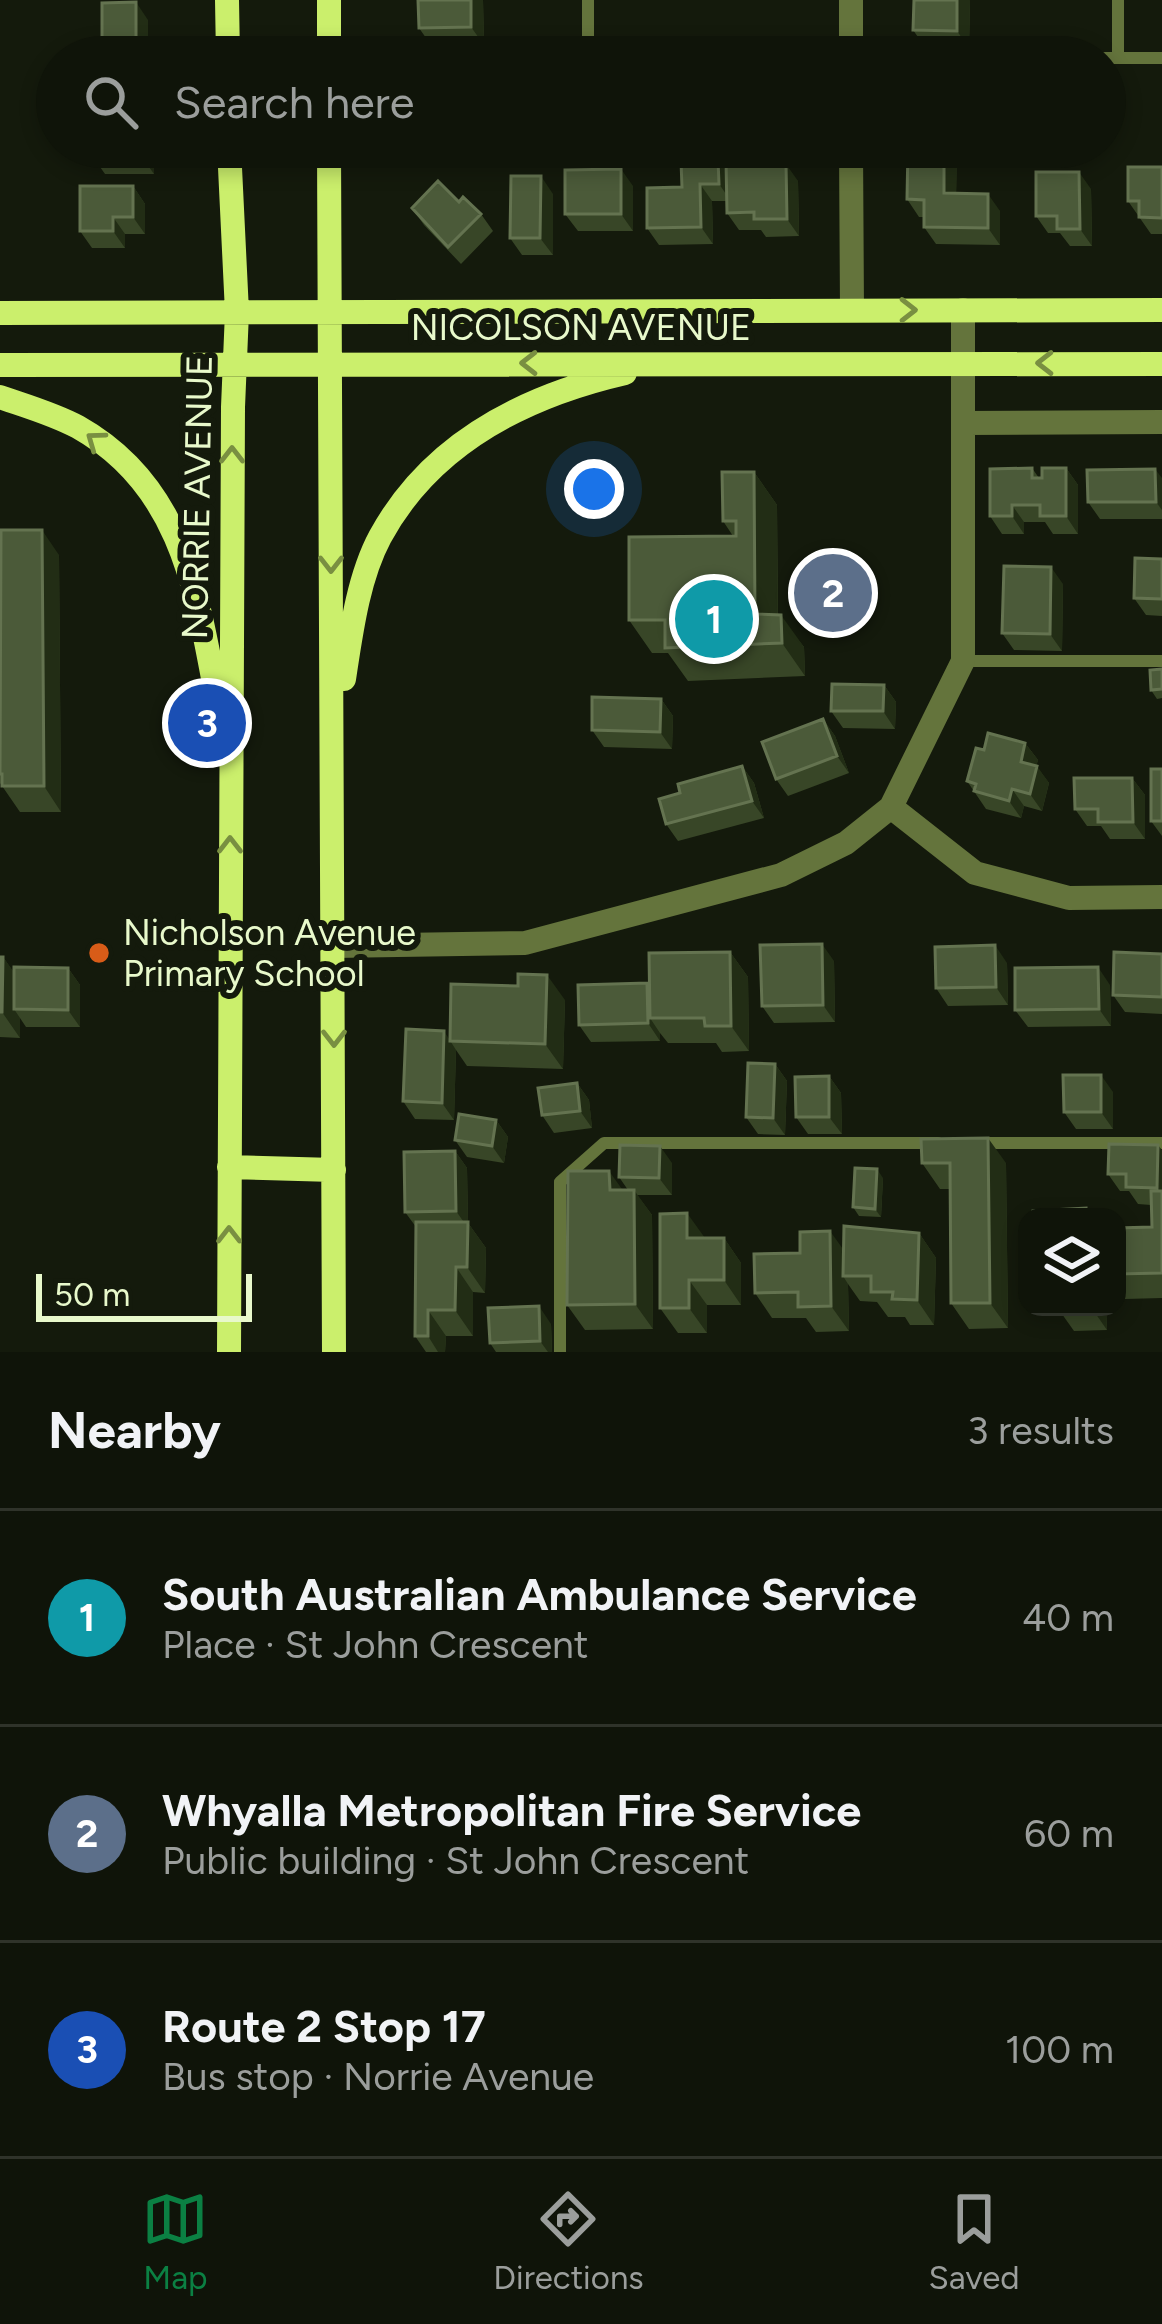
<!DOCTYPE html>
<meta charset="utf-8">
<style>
:root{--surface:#0f1409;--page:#181d12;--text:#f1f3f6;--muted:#9b9e9c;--line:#2f332a;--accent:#0b8043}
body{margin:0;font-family:Figtree,sans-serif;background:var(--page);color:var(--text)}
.controls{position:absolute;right:36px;bottom:36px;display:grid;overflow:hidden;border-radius:24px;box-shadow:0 6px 18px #0003}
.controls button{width:108px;height:108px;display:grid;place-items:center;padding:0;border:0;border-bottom:3px solid var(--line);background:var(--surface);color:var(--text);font:60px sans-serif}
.scale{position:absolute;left:36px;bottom:30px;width:216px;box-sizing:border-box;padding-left:12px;border:6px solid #e8f9cb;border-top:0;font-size:33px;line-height:42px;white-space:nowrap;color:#e8f9cb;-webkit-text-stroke:9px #141a0c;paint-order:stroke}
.you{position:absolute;left:594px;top:489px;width:42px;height:42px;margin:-30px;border:9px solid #fff;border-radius:50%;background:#1a73e8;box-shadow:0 0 0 18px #1a73e833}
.badge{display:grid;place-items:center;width:78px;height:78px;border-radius:50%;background:var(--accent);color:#fff;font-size:39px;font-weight:700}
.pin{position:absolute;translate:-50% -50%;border:6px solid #fff;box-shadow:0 3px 12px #0006}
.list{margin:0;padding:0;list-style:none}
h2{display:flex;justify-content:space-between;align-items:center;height:156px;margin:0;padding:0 48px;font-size:51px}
h2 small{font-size:39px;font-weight:400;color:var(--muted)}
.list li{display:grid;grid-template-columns:78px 1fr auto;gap:36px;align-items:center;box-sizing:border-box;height:216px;padding:0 48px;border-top:3px solid var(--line)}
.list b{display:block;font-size:45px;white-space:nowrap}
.list p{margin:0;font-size:39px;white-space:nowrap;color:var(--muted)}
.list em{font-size:39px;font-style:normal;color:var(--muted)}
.icon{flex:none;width:66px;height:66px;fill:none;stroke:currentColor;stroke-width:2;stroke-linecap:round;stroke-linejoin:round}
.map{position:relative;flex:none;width:1162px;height:1352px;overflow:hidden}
.search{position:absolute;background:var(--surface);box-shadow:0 6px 18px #0003;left:36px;right:36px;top:36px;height:132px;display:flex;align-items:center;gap:30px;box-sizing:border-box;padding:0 42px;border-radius:66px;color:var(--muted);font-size:45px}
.sheet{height:804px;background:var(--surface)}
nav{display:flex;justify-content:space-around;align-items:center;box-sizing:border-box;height:168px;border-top:3px solid var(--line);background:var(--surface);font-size:33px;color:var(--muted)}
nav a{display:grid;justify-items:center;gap:6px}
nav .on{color:var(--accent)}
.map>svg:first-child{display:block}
</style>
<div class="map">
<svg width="1162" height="1352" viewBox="0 0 1162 1352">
<rect width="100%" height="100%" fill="#141a0c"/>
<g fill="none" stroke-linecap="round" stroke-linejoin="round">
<path stroke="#64743c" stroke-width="12" d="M1118,0V58
M588,57V0
M1105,58H1162
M963,661H1162
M976,1143H1162
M560,1352V1182L604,1143H938"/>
<path stroke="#64743c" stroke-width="24" d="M851,0V57
M851,147L852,310
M965,423L1162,422
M891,807L975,873L1069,898L1162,897
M334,946L525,943L781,875L846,843L891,807L963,661V310"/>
<path stroke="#cbef6c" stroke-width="24" d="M227,0L228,57
M329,57V0
M229,147L237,312L233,407L229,1352
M329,147L334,1352
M0,313L1162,310
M0,365L1162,364
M0,397C26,406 54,414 78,427C188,489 198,604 220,715
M344,679C351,633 358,578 380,537C431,443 525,396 625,373
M229,1167L334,1170"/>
</g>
<path fill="#384627" d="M418,0H483L484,45H431L419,28Z
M914,0H970L969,48L925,47L913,30Z
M93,147H154V174H105L93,157Z
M472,147V168H428L416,150Z
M908,147H976V149H957L956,193L1000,211V245L936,244L924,227V217H919L907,199Z
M754,159L758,164L798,181L799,236L766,237L761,230H739L727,213V201H712L713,244L659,245L647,228L682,187L718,160L726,171Z
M1162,167V234H1151L1128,201Z
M133,186L145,204V234H125V248H92L80,231Z
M633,186V231H578L565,214Z
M1091,189L1092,246H1070L1060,233H1048L1036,216Z
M553,194V255H522L510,238Z
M459,202L481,214L493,231L461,264L424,225L412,208Z
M1032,468L1039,478L1066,468L1078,485V534H1053L1045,522H1024V534H1002L990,516Z
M754,472L777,505L778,615L804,647L805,676L688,681L668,653H652L629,620L733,536L723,521Z
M1162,478V519H1100L1088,502Z
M0,538L59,555L61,812H20L0,783Z
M1162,559V616L1146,615L1134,598Z
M1063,584L1062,651L1014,650L1002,633Z
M1162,669V698L1157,699L1151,690Z
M884,685L896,702L895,729L843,728L831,711Z
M661,699L673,716L672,749L604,747L592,730Z
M823,719L835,736L849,773L788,796L776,779Z
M1025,743L1038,760L1036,766L1049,783L1042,811L1024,806L1021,818L986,809L967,781L984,750Z
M742,766L754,783L764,818L678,841L666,824L680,793Z
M1162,769V836L1151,821Z
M1132,778L1145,795V839H1110L1101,826H1087L1075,809Z
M730,952L748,977L749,1051L722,1052L716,1043H668L660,1033V1041L591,1042L579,1025L647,983L649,987Z
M1162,954V1014L1125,1012L1113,995Z
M0,957H3L14,973L68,968L80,985V1027H26L20,1018V1038L0,1037Z
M834,961L835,1022L774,1023L762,1006Z
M1007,963L1008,1005L948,1006L936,988Z
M1110,985L1111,1026L1028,1027L1015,1010Z
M565,1000L563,1069L467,1066L456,1050L454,1120L415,1119L403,1101L450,1038Z
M775,1064L787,1081L785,1135L758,1134L746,1117Z
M829,1076L841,1093L842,1134H808L796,1117Z
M577,1083L589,1100L592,1128L554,1133L542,1115Z
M1113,1092V1129H1076L1064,1112Z
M496,1120L508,1137L504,1163L467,1157L455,1140Z
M1162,1150V1298L1125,1299L1117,1288V1228L1152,1227L1151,1205L1138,1204L1129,1191H1120L1108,1174Z
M455,1151L467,1168L468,1223L486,1248L485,1293L473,1292V1336H446L445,1352H426L415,1336L416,1227L405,1212Z
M672,1163V1195H637L652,1215L653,1329L585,1330L567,1305L622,1190H628L619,1177Z
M922,1163H1006L1008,1328L969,1329L951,1303L950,1189H940Z
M883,1178L881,1217L859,1216L853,1207Z
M919,1233L936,1258L934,1325H910L905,1317H888L877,1302L860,1301L848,1284L849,1331L816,1332L806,1318H772L755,1293L843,1250Z
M704,1238H724L741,1263V1305H707V1333H678L660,1308Z
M1057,1307H1106L1107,1330L1074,1331Z
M551,1324L552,1352H496L490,1343Z"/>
<path fill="#222d15" d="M471,0H483L484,45L471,27Z
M957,0H970L969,48L957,31Z
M136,2L148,20V57H136Z
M142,147H154V174L142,157Z
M460,147H472V168L460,150Z
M944,147L957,149L956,210L944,193Z
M718,160L731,177V201L719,184Z
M786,164L798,181L799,236L787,219Z
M621,169L633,186V231L621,214Z
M1079,172L1091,189L1092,246L1080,229Z
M541,176L553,194V255L540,238Z
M700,184L712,201L713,244L701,227Z
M133,186L145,204V234L133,217Z
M988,194L1000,211V245L988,228Z
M113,217L125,234V248L113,231Z
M1066,468L1078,485V534L1066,516Z
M1155,469L1162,478V510L1156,502Z
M754,472L777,505L778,643L755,614Z
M1012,505L1024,522V534L1012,516Z
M42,530L59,555L61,812L44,786Z
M1051,567L1063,584L1062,651L1050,634Z
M781,615L804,647L805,676L782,643Z
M884,685L896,702L895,729L883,711Z
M661,699L673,716L672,749L660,732Z
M823,719L835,736L849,773L837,756Z
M1025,743L1038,760L1033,779L1021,762Z
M742,766L754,783L764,818L752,801Z
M1037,766L1049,783L1042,811L1030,794Z
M1132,778L1145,795V839L1133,822Z
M1012,789L1024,806L1021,818L1009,801Z
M822,944L834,961L835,1022L823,1005Z
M995,945L1007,963L1008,1005L996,987Z
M730,952L748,977L749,1051L731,1026Z
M3,957L21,982L14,1009L20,1018V1038L2,1012Z
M1098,967L1110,985L1111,1026L1099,1009Z
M68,968L80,985V1027L68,1010Z
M547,975L565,1000L563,1069L545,1044Z
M647,983L659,1000L650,1018L660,1033V1041L648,1023Z
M444,1031L456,1050L454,1120L442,1103Z
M775,1064L787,1081L785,1135L773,1118Z
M1101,1075L1113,1092V1129L1101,1112Z
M829,1076L841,1093L842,1134L829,1117Z
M577,1083L589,1100L592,1128L580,1111Z
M496,1120L508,1137L504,1163L492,1146Z
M988,1138L1006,1163L1008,1328L990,1303Z
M1158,1145L1162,1150V1195L1157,1188Z
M660,1146L672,1163V1195L659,1178Z
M455,1151L467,1168L468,1223L486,1248L485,1293L467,1267L468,1228L456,1211Z
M877,1169L883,1178L881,1217L875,1209Z
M609,1171L627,1196L610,1190Z
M634,1190L652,1215L653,1329L635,1304Z
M687,1213L705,1238H687Z
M830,1231L848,1256L843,1276L848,1284L849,1331L831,1306Z
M919,1233L936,1258L934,1325L917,1300Z
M724,1238L741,1263V1305L724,1280Z
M456,1267L473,1292V1336L455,1310Z
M689,1280L707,1305V1333L689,1308Z
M539,1306L551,1324L552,1352H548L540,1341Z
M1091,1307H1106L1107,1330Z
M428,1310L446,1336L445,1352H438L428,1336Z"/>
<path fill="#4b5a39" stroke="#647350" stroke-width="3" d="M418,0H471V27L419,28Z
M914,0H957V31L913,30Z
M136,2V57H102V3Z
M93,147H142V157H93Z
M416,147H460V150H416Z
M908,147H944V193L988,194V228L924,227V200L907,199Z
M754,159V164H786L787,219H754V212L727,213L726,160Z
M718,160L719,184H700L701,227L647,228V188L682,187L681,161Z
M1128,167H1162V218L1139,217V201H1128Z
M621,169V214H565V170Z
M1036,172H1079L1080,229H1057V216H1036Z
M511,176H541L540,238H510Z
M438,181L459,202L463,197L481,214L448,247L412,208Z
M80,186H133V217H113V231H80Z
M1032,468V478H1042V468H1066V516H1040V505H1012V516H990V469Z
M1155,469L1156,502H1088L1087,470Z
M722,472H754L755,614L781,615L782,643L665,648V620H629V537L736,536V521H723Z
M1,530H42L44,786H2V774H0Z
M1135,558L1162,559V599L1134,598Z
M1004,566L1051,567L1050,634L1002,633Z
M1162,669V689L1151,690L1150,670Z
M832,684L884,685L883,711H831Z
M592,697L661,699L660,732L592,730Z
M823,719L837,756L776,779L762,742Z
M988,733L1025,743L1021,762L1037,766L1030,794L1012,789L1009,801L974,791L976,784L967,781L976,748L984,750Z
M742,766L752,801L666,824L659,799L680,793L678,784Z
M1151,769H1162V821H1151Z
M1074,778H1132L1133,822H1098V809H1075Z
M822,944L823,1005L762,1006L760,945Z
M995,945L996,987L936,988L935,947Z
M730,952L731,1026H705L704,1018H650L649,953Z
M1114,952L1162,954V997L1113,995Z
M0,957H3L2,1012H0Z
M14,967L68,968V1010L14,1009Z
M1098,967L1099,1009L1015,1010V968Z
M518,974L547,975L545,1044L450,1041L451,984L518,986Z
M647,983L648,1023L579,1025L578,985Z
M406,1029L444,1031L442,1103L403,1101Z
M748,1063L775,1064L773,1118L746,1117Z
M1063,1075H1101V1112H1064Z
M829,1076V1117H796L795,1077Z
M577,1083L580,1111L542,1115L538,1088Z
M459,1114L496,1120L492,1146L455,1140Z
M988,1138L990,1303H951L950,1163H922L921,1139Z
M1109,1144L1158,1145L1157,1188L1126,1187V1174H1108Z
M620,1145L660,1146L659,1178L619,1177Z
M455,1151L456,1211L405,1212L404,1152Z
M855,1168L877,1169L875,1209L853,1207Z
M568,1171H609L610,1190H634L635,1304L567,1305Z
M1151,1191H1162V1273L1117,1274V1228L1152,1227Z
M1086,1208V1217H1033V1211Z
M687,1213V1238H724V1280H689V1308H660V1214Z
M416,1222H468L467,1267H456L455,1310H428V1336H415Z
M844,1226L919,1233L917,1300L892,1299L893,1292H871V1276H843Z
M830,1231L831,1306L798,1307V1292L755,1293L754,1254L800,1253V1232Z
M539,1306L540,1341L490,1343L488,1308Z"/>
<defs><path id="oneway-chevron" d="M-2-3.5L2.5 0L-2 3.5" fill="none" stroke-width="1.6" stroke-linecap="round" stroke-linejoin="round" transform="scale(3)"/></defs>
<g stroke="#798f41">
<use href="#oneway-chevron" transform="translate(908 310)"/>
<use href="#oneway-chevron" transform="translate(529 363) rotate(-180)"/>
<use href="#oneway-chevron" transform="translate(1045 363) rotate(-180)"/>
<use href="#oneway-chevron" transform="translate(95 440) rotate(-144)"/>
<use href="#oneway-chevron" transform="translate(232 455) rotate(-90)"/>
<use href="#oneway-chevron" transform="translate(331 564) rotate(90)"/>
<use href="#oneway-chevron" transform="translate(230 845) rotate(-90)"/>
<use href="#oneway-chevron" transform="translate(334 1038) rotate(90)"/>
<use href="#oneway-chevron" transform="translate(229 1235) rotate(-90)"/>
</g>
<circle fill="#d85c18" stroke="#141a0c" stroke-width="4.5" cx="99" cy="953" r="12"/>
<g text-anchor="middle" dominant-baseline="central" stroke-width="12" stroke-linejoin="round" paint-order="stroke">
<g font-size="36" fill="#e8f9cb" stroke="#141a0c">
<text x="581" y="327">NICOLSON AVENUE</text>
<text transform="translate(197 497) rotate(-89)">NORRIE AVENUE</text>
</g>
<g font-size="36" fill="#e8f9cb" stroke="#141a0c" text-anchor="start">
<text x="123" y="932">Nicholson Avenue<tspan x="123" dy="41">Primary School</tspan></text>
</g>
</g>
</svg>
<div class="controls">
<button><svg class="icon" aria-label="layers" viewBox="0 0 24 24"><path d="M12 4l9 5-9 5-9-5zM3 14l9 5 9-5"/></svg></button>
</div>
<div class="scale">50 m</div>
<div class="you"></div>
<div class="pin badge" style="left:714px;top:619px;background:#0f9aa8">1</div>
<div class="pin badge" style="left:833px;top:593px;background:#5c6f8a">2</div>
<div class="pin badge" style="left:207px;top:723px;background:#1a4fb4">3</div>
<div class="search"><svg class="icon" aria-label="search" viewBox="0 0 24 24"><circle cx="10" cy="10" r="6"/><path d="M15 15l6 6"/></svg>Search here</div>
</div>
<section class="sheet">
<h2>Nearby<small>3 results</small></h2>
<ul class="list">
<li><span class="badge" style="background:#0f9aa8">1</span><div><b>South Australian Ambulance Service</b><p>Place · St John Crescent</p></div><em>40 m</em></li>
<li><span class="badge" style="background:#5c6f8a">2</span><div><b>Whyalla Metropolitan Fire Service</b><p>Public building · St John Crescent</p></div><em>60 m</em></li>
<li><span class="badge" style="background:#1a4fb4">3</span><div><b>Route 2 Stop 17</b><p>Bus stop · Norrie Avenue</p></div><em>100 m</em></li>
</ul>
</section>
<nav>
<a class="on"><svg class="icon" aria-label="map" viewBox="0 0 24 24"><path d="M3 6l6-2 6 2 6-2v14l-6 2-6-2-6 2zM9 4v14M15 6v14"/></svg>Map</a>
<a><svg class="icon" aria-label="directions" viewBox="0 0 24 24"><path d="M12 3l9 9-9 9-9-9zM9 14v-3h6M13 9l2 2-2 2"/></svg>Directions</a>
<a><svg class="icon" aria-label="saved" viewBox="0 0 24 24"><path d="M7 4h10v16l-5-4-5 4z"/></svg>Saved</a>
</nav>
